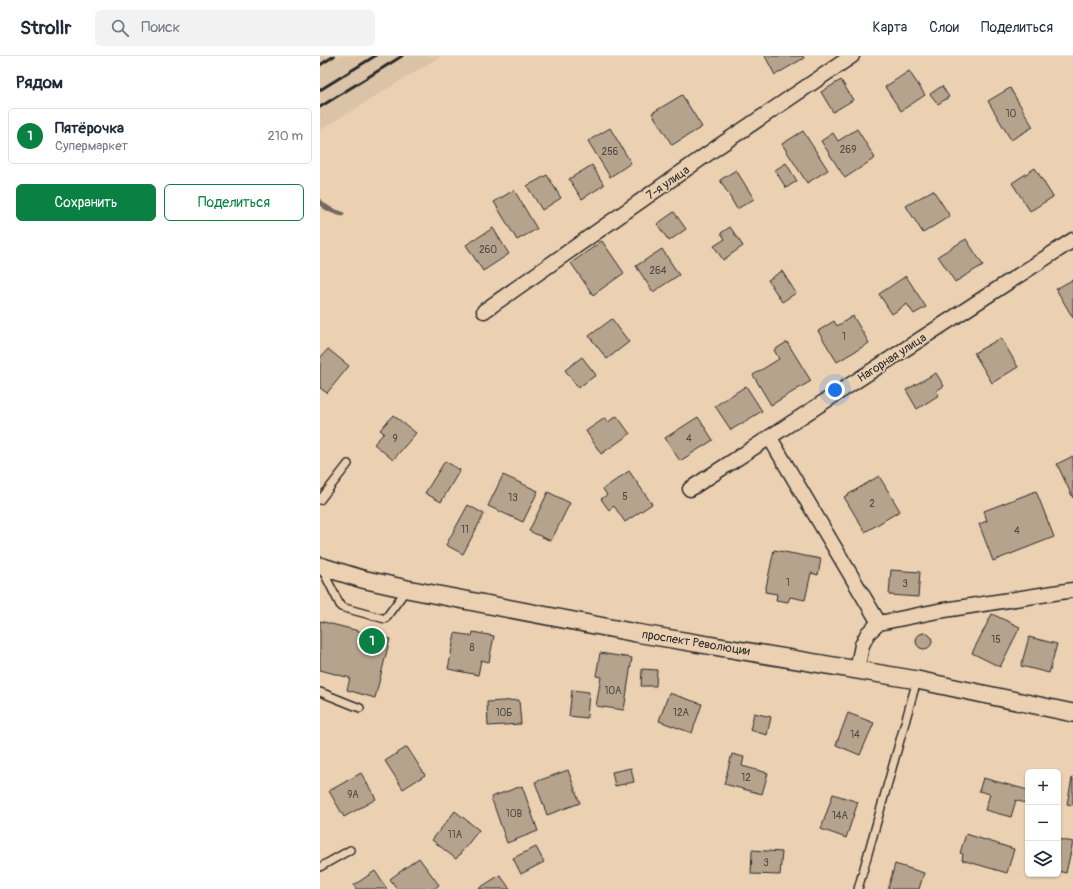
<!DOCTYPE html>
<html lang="ru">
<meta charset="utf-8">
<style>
:root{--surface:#fff;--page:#f2f2f3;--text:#1f2937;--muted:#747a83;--line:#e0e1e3;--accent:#0b8043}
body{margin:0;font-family:Pangolin,sans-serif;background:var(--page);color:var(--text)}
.controls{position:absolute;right:12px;bottom:12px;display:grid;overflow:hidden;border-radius:6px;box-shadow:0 1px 3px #0004}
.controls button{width:36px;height:36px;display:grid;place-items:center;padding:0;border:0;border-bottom:1px solid var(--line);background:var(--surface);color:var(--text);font:20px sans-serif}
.you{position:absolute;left:515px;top:334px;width:14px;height:14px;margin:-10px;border:3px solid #fff;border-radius:50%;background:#1a73e8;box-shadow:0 0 0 6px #1a73e833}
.badge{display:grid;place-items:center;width:26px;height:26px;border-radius:50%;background:var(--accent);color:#fff;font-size:13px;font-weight:700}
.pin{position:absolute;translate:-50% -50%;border:2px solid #fff;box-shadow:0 1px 4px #0006}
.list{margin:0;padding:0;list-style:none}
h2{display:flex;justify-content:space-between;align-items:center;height:52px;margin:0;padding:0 16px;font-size:17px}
h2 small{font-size:13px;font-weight:400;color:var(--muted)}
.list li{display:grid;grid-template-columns:26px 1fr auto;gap:12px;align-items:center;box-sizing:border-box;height:56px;margin:0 8px 8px;padding:0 8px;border:1px solid var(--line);border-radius:6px}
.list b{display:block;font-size:15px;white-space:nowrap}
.list p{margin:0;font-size:13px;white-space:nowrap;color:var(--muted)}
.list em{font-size:13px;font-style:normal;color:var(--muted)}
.actions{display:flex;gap:8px;padding:12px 16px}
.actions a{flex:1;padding:9px 0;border:1px solid var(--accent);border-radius:6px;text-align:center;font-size:14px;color:var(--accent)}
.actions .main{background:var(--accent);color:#fff}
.icon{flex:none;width:22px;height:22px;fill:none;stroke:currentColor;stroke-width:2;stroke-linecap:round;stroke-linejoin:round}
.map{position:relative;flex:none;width:753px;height:833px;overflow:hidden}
header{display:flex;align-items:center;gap:24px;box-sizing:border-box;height:56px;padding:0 20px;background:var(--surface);border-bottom:1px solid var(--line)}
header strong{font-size:19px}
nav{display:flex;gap:22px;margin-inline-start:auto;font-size:14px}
.search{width:280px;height:36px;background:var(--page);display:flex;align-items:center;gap:10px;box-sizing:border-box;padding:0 14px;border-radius:6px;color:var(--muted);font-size:15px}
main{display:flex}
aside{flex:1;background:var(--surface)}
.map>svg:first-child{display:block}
</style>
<header>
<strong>Strollr</strong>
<div class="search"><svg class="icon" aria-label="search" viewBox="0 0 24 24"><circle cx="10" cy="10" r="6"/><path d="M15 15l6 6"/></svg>Поиск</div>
<nav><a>Карта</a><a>Слои</a><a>Поделиться</a></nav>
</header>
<main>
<aside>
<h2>Рядом<small></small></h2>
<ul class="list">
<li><span class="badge">1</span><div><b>Пятёрочка</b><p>Супермаркет</p></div><em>210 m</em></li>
</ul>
<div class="actions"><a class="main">Сохранить</a><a>Поделиться</a></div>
</aside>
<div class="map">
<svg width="753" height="833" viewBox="0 0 753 833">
<rect width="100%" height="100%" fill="#ebd1b2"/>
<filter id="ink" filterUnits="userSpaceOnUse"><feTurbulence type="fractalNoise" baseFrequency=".025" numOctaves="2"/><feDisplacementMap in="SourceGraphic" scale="8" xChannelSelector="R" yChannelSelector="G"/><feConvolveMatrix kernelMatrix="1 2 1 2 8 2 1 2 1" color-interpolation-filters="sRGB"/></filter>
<g filter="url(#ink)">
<path fill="#dbc3a7" d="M0,0H121L0,74Z"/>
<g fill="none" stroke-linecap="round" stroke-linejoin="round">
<path stroke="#72685d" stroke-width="5" d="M0,146C6,153 13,155 22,158"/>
</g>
<path fill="#b6a38d" stroke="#2b2b2b" d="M445,0H483L484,2L455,19Z
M589,15L605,39L581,55L565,31Z
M521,24L533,44L513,56L501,36Z
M622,30L629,41L618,48L610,38Z
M690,32L713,71L691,84L668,45Z
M362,39L382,71L352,89L332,57Z
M290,72L311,107L290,121L268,85Z
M537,73L555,102L525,122L501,85L513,77L518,85Z
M483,75L508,114L487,127L462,88Z
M466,107L477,125L466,132L455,114Z
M272,109L284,129L262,143L249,123Z
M715,112L733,141L710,155L692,127Z
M416,114L434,143L417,153L400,124Z
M227,119L241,142L222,154L207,130Z
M194,134L217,173L197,184L174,146Z
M613,134L630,160L603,177L586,150Z
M354,156L366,173L349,185L337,168Z
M410,171L423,190L403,204L394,190L405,183L401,177Z
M173,172L189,198L163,215L146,189Z
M646,183L663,209L635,226L618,200Z
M282,185L304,217L273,239L251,207Z
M342,193L359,219L333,236L316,210Z
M462,215L476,237L462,246L448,224Z
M586,220L606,251L594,258L587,248L572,258L559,238Z
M752,224L753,226V262L736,233Z
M533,260L549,287L517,306L498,275L514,265L517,270Z
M292,263L309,286L287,303L269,280Z
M681,282L698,311L672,327L654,297Z
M467,286L491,325L451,349L433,319L459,303L454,294Z
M8,293L29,310L7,337L0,332V302Z
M262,301L276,319L258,332L245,314Z
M616,317L624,330L616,335L619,339L597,353L586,334Z
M426,330L442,355L411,374L395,350Z
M73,359L96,377L73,404L54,388L64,377L60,374Z
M297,360L310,378L281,398L266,375L285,362L288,366Z
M378,361L393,384L360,405L345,382Z
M753,400V442L737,408Z
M125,405L140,414L121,446L105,437Z
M309,415L332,448L305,466L294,450L289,454L281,443L287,439L283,433Z
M183,419L218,435L203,466L168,450Z
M559,420L580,455L545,476L524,441Z
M716,435L734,481L673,505L659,468L667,465L664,455Z
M228,436L250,447L231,485L209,475Z
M148,449L164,458L143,498L126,489Z
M454,494L501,503L498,519L491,517L485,544L470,541L468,546L456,544L457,538L445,536Z
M571,514L600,516L598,541L569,539Z
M672,558L700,571L680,611L652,597Z
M0,565L70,583L55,642L27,634L30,622L0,614Z
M153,576L174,580L169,606L161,604L158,619L128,613L135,577L152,580Z
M596 585a8 8 0 1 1 16 0a8 8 0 1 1-16 0Z
M709,581L737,588L729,617L701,610Z
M280,597L312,602L304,654L276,650L281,621L276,620Z
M322,613L337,614L336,630H321Z
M252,634L269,636L267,662L249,660Z
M349,637L382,648L372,677L339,665Z
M199,644L201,668L168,670L167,646Z
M434,657L451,661L447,679L430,674Z
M528,657L554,667L540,699L516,689Z
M87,691L105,719L83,733L65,705Z
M412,698L424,701L422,710L448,717L442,738L404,728Z
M311,712L314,726L295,730L292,716Z
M248,714L260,747L227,759L215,726Z
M41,717L56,743L24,761L9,735Z
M663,722L708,734V748L696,744L691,761L665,754L670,738L659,735Z
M752,722H753V749L747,748Z
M202,730L218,775L187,787L171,741Z
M513,738L538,746L526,782L501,773Z
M135,755L159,774L136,803L112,784Z
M646,778L694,793L687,817L642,804L643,798L640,797Z
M738,783L753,786L746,817L738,815Z
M216,791L224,806L201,818L193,802Z
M432,794L462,796L460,819L431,818Z
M99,802L119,829L114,833H77L70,823Z
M575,808L604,817L599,833H568Z
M55,815L67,833H36L34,829Z
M180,819L190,833H158Z"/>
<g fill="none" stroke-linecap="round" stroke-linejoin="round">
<defs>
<path id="service" d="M0,444L28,408
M2,513L21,551L65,563L87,533
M0,636L40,652
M0,811L30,794
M538,833L597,624"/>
<path id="minor" d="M164,255L396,92L532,0
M450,382L559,567
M370,433L753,184
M537,614L542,589L548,577L559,567L618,555L753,534"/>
<path id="tertiary" d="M0,510L42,523L87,533L316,577L597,624L753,657"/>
</defs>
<use href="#service" stroke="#2b2b2b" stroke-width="10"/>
<use href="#minor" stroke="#2b2b2b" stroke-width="17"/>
<use href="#tertiary" stroke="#2b2b2b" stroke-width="20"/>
<use href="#service" stroke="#ebd1b2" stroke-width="7"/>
<use href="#minor" stroke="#ebd1b2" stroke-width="14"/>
<use href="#tertiary" stroke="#ebd1b2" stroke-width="17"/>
<path stroke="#2b2b2b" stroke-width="3" d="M0,9L14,0
M0,34L55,0
M0,51L82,0"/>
</g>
</g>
<g text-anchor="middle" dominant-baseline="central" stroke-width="3" stroke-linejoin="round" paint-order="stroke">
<g font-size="10" fill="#4e4944">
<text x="691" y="58">10</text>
<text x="528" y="94">269</text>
<text x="290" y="96">256</text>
<text x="168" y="194">260</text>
<text x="338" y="215">264</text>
<text x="524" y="281">1</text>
<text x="75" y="383">9</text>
<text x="369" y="383">4</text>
<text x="305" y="441">5</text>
<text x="193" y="442">13</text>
<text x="552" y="448">2</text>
<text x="145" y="474">11</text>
<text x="697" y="475">4</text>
<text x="468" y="527">1</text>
<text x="585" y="528">3</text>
<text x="676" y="584">15</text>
<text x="152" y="592">8</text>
<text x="293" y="635">10А</text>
<text x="184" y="657">10Б</text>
<text x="361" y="657">12А</text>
<text x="535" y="679">14</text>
<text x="426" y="722">12</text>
<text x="33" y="739">9А</text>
<text x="194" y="758">10В</text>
<text x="520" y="760">14А</text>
<text x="135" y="779">11А</text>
<text x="446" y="807">3</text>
</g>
<g font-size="12" fill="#2b2b2b" stroke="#ebd1b2">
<text transform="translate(348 127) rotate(-35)">7-я улица</text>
<text transform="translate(572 302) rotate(-33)">Нагорная улица</text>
<text transform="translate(376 587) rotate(9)">проспект Революции</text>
</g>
</g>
</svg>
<div class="controls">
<button>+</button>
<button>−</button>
<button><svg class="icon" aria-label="layers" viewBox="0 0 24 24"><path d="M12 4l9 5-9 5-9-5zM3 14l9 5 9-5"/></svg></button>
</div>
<div class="you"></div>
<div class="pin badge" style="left:52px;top:585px">1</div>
</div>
</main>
